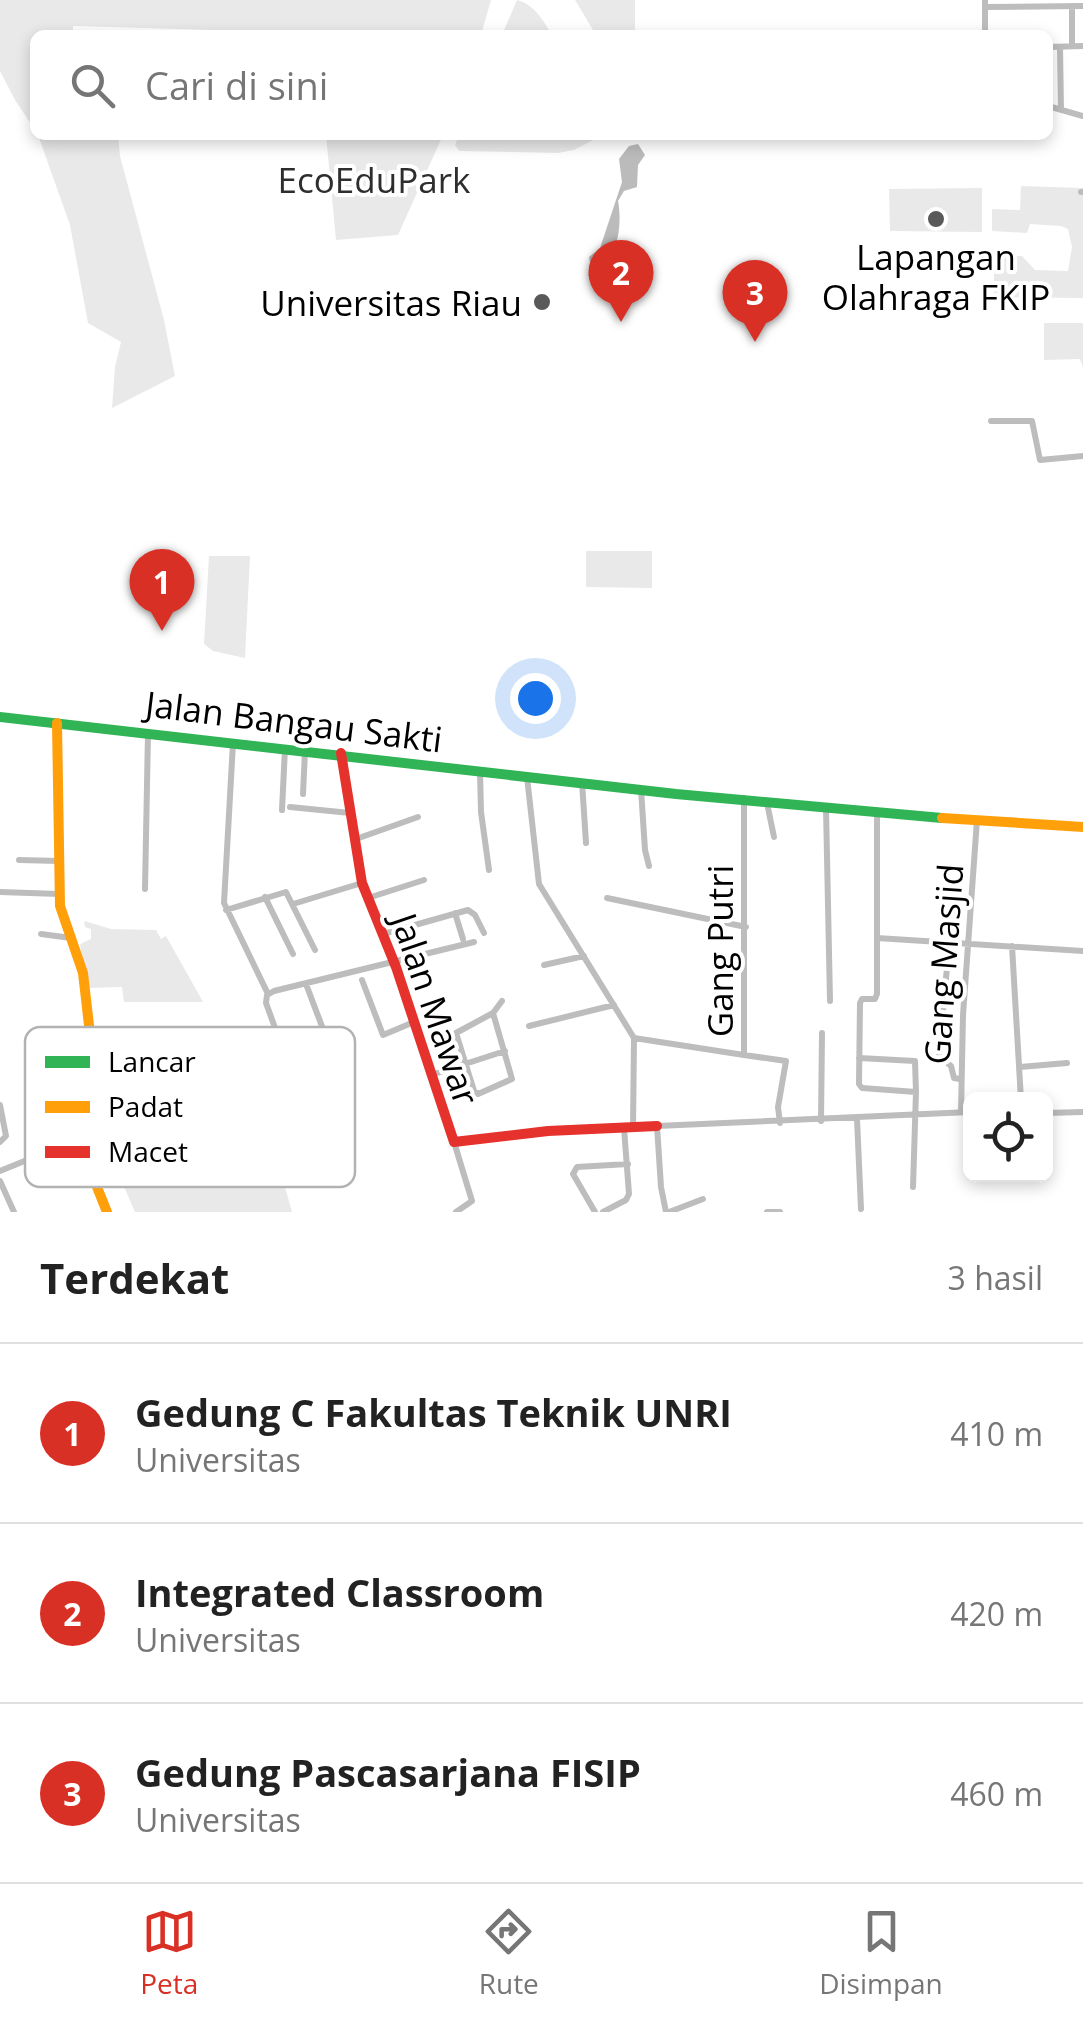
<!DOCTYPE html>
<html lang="id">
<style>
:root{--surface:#fff;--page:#f6f6f6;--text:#222;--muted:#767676;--line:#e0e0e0;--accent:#d93025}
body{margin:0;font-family:"Open Sans",sans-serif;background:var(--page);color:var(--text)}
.controls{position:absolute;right:30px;bottom:30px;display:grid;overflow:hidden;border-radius:15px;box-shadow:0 5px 15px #0003}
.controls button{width:90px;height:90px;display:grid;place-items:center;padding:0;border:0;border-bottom:2px solid var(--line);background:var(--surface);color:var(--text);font:50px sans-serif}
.you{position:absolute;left:535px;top:698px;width:35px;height:35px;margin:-25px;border:8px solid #fff;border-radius:50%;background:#1a73e8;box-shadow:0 0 0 15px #1a73e833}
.badge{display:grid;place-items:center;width:65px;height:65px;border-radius:50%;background:var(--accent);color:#fff;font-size:32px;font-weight:700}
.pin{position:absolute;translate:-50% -82px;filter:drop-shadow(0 2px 5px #0008)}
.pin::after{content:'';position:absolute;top:52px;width:35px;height:30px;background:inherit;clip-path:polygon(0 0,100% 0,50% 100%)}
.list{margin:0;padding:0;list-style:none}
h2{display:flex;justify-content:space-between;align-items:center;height:130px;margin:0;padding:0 40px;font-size:42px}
h2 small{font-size:32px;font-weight:400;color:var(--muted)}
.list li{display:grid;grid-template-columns:65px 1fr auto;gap:30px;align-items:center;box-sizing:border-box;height:180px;padding:0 40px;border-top:2px solid var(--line)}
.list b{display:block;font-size:38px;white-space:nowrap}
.list p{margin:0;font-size:32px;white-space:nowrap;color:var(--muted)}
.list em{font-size:32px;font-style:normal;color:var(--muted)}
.icon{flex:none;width:55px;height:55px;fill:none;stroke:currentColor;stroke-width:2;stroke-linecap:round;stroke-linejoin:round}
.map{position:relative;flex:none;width:1083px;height:1212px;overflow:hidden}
.search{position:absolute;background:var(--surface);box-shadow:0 5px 15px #0003;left:30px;right:30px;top:30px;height:110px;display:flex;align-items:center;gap:25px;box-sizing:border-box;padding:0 35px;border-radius:15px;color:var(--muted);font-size:38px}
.sheet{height:670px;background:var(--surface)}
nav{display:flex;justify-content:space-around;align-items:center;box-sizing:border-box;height:140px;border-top:2px solid var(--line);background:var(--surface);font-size:28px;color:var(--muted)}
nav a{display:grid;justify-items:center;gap:5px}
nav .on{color:var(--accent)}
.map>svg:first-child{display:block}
</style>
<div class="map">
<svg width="1083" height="1212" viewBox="0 0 1083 1212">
<rect width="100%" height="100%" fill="#fff"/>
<path fill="#e9e9e9" d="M0,0H491L481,35H215L214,30L73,26V35H35V130L15,100L0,71Z
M517,0C535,5 543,20 552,35H502Z
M575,0H635V35H596Z
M38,135H118L120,156L164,320L175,376L112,408L115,367L121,342L88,323L70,225Z
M326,135H443L398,235L336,240Z
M459,135H603L574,150L558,153L459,151L455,145Z
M1021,186L1083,188V298L994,297V255L1022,256L1035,270L1068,271L1072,247L1068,229L1061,226L1030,224L1027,233L992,231V209L1020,210Z
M982,188V232L890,231L889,189Z
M1044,323H1083V367L1080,359L1044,360Z
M586,551H652V588L586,587Z
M209,556H250L245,658L213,651L204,644Z
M84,921L111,929L156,930L161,939L166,936L203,1002H124L122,987L87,988L80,944L91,939V929L85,927Z
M252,1088C264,1131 281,1169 292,1212H135L122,1182L121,1142H114L113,1123L121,1112Z"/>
<path fill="#bbb" d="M638,144L645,155L638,165L637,187L624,191L618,201C623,227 617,267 588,276L591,267L589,257L600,248L622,182L619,159L629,146Z"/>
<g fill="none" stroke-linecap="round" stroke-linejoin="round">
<path stroke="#bdbdbd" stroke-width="6" d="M1072,6V46
M985,7L1083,6
M985,35V0
M1048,47L1083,46
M1060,47L1061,110
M1048,106L1083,116
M1081,192H1083
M991,421H1032L1040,460L1083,456
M233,743L224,903L268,994
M480,772L481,812L489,870
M527,777L539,884L634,1038L633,1128
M582,782L586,843
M641,789L645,850L649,866
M303,794L305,751
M767,803L774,837
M290,807L350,813
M826,808L830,1001
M282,810L285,748
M877,812V994L875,999H862L860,1003L859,1084L862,1088L916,1092L913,1187
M356,839L418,817
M19,860L59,861
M145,889L148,733
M0,892L59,894
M265,897L293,954
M368,898L424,880
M607,898L746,927
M293,904L362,883
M226,910L286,892L315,950
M455,913L463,939
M41,934L71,938
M383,934L468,910L475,915L484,933
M877,938L1083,951
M949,945L939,1056L951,1066L954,1078L960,1079
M1012,946L1021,1100
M544,965L584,956
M362,980L383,1035L414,1022
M306,984L326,1037
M493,1013L512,1079L478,1094L474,1091L456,1033Z
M493,1013L502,1001
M529,1026L614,1005
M278,1036L266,1003L267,995L274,991L474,942
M634,1038L744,1055V798
M89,1045L170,1030
M744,1055L786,1061L778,1107L780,1123
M859,1058L915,1061L916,1092
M1020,1067L1067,1063
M431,1075L505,1051
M0,1105L6,1136L0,1142
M961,1112L963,1015L977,820
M1046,1113L1083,1112
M857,1119L861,1209
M821,1121L822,1033
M454,1142L472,1201L456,1212
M0,1171L27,1160L83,1152
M0,1181L14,1212
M595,1212L573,1174L577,1167L628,1164
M603,1212L626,1200L629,1194L624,1128
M666,1212L661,1187L657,1126L970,1112
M669,1212L703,1199
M767,1212H780"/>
<path stroke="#30b455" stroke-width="10" d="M0,717L676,794L942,818"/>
<path stroke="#ff9f0a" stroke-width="10" d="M57,723L60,906L83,973L101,1130L99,1140L83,1152L107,1212
M942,818L1083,827"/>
<path stroke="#e5322d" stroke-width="10" d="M341,753L362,883L396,967L454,1142L548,1131L657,1126"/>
</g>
<g fill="#595959" stroke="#fff" stroke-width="4">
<circle cx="936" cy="219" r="10"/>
<circle cx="542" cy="302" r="10"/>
</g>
<g text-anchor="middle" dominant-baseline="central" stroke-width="8" stroke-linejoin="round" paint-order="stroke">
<g font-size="35" fill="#2e2e2e" stroke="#fff">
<text x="374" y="179">EcoEduPark</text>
</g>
<g font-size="35" fill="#000" stroke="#fff">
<text x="936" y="256">Lapangan<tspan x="936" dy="40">Olahraga FKIP</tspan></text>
<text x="522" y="302" text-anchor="end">Universitas Riau</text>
</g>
<g font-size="35" fill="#000" stroke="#fff">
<text transform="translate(294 721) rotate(7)">Jalan Bangau Sakti</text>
<text transform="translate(719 951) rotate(-90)">Gang Putri</text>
<text transform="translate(943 964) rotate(-86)">Gang Masjid</text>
<text transform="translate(436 1009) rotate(71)">Jalan Mawar</text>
</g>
</g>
<rect x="25" y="1027" width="330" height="160" rx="15" fill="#fff" stroke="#b2b2b2" stroke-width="2.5"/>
<rect x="45" y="1056" width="45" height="12" fill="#30b455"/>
<rect x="45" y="1101" width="45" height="12" fill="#ff9f0a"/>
<rect x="45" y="1146" width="45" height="12" fill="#e5322d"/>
<g font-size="28" fill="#000">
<text x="108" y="1072">Lancar</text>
<text x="108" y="1117">Padat</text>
<text x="108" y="1162">Macet</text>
</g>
</svg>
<div class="controls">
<button><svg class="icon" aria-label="locate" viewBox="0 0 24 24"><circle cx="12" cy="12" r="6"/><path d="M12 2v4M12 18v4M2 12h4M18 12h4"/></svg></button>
</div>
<div class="you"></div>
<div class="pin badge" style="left:162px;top:631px">1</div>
<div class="pin badge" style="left:621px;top:322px">2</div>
<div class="pin badge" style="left:755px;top:342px">3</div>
<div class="search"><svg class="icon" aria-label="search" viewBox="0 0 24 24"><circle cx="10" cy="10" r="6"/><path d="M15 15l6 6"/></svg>Cari di sini</div>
</div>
<section class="sheet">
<h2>Terdekat<small>3 hasil</small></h2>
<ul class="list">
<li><span class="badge">1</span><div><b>Gedung C Fakultas Teknik UNRI</b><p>Universitas</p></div><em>410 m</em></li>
<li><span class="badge">2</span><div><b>Integrated Classroom</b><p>Universitas</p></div><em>420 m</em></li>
<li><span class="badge">3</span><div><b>Gedung Pascasarjana FISIP</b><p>Universitas</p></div><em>460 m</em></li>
</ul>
</section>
<nav>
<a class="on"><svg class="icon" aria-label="map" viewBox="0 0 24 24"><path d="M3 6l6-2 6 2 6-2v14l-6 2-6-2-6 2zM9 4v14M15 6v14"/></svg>Peta</a>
<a><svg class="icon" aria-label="directions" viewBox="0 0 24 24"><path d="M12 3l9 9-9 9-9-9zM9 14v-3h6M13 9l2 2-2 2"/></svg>Rute</a>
<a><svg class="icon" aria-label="saved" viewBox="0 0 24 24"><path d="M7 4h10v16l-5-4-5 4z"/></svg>Disimpan</a>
</nav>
